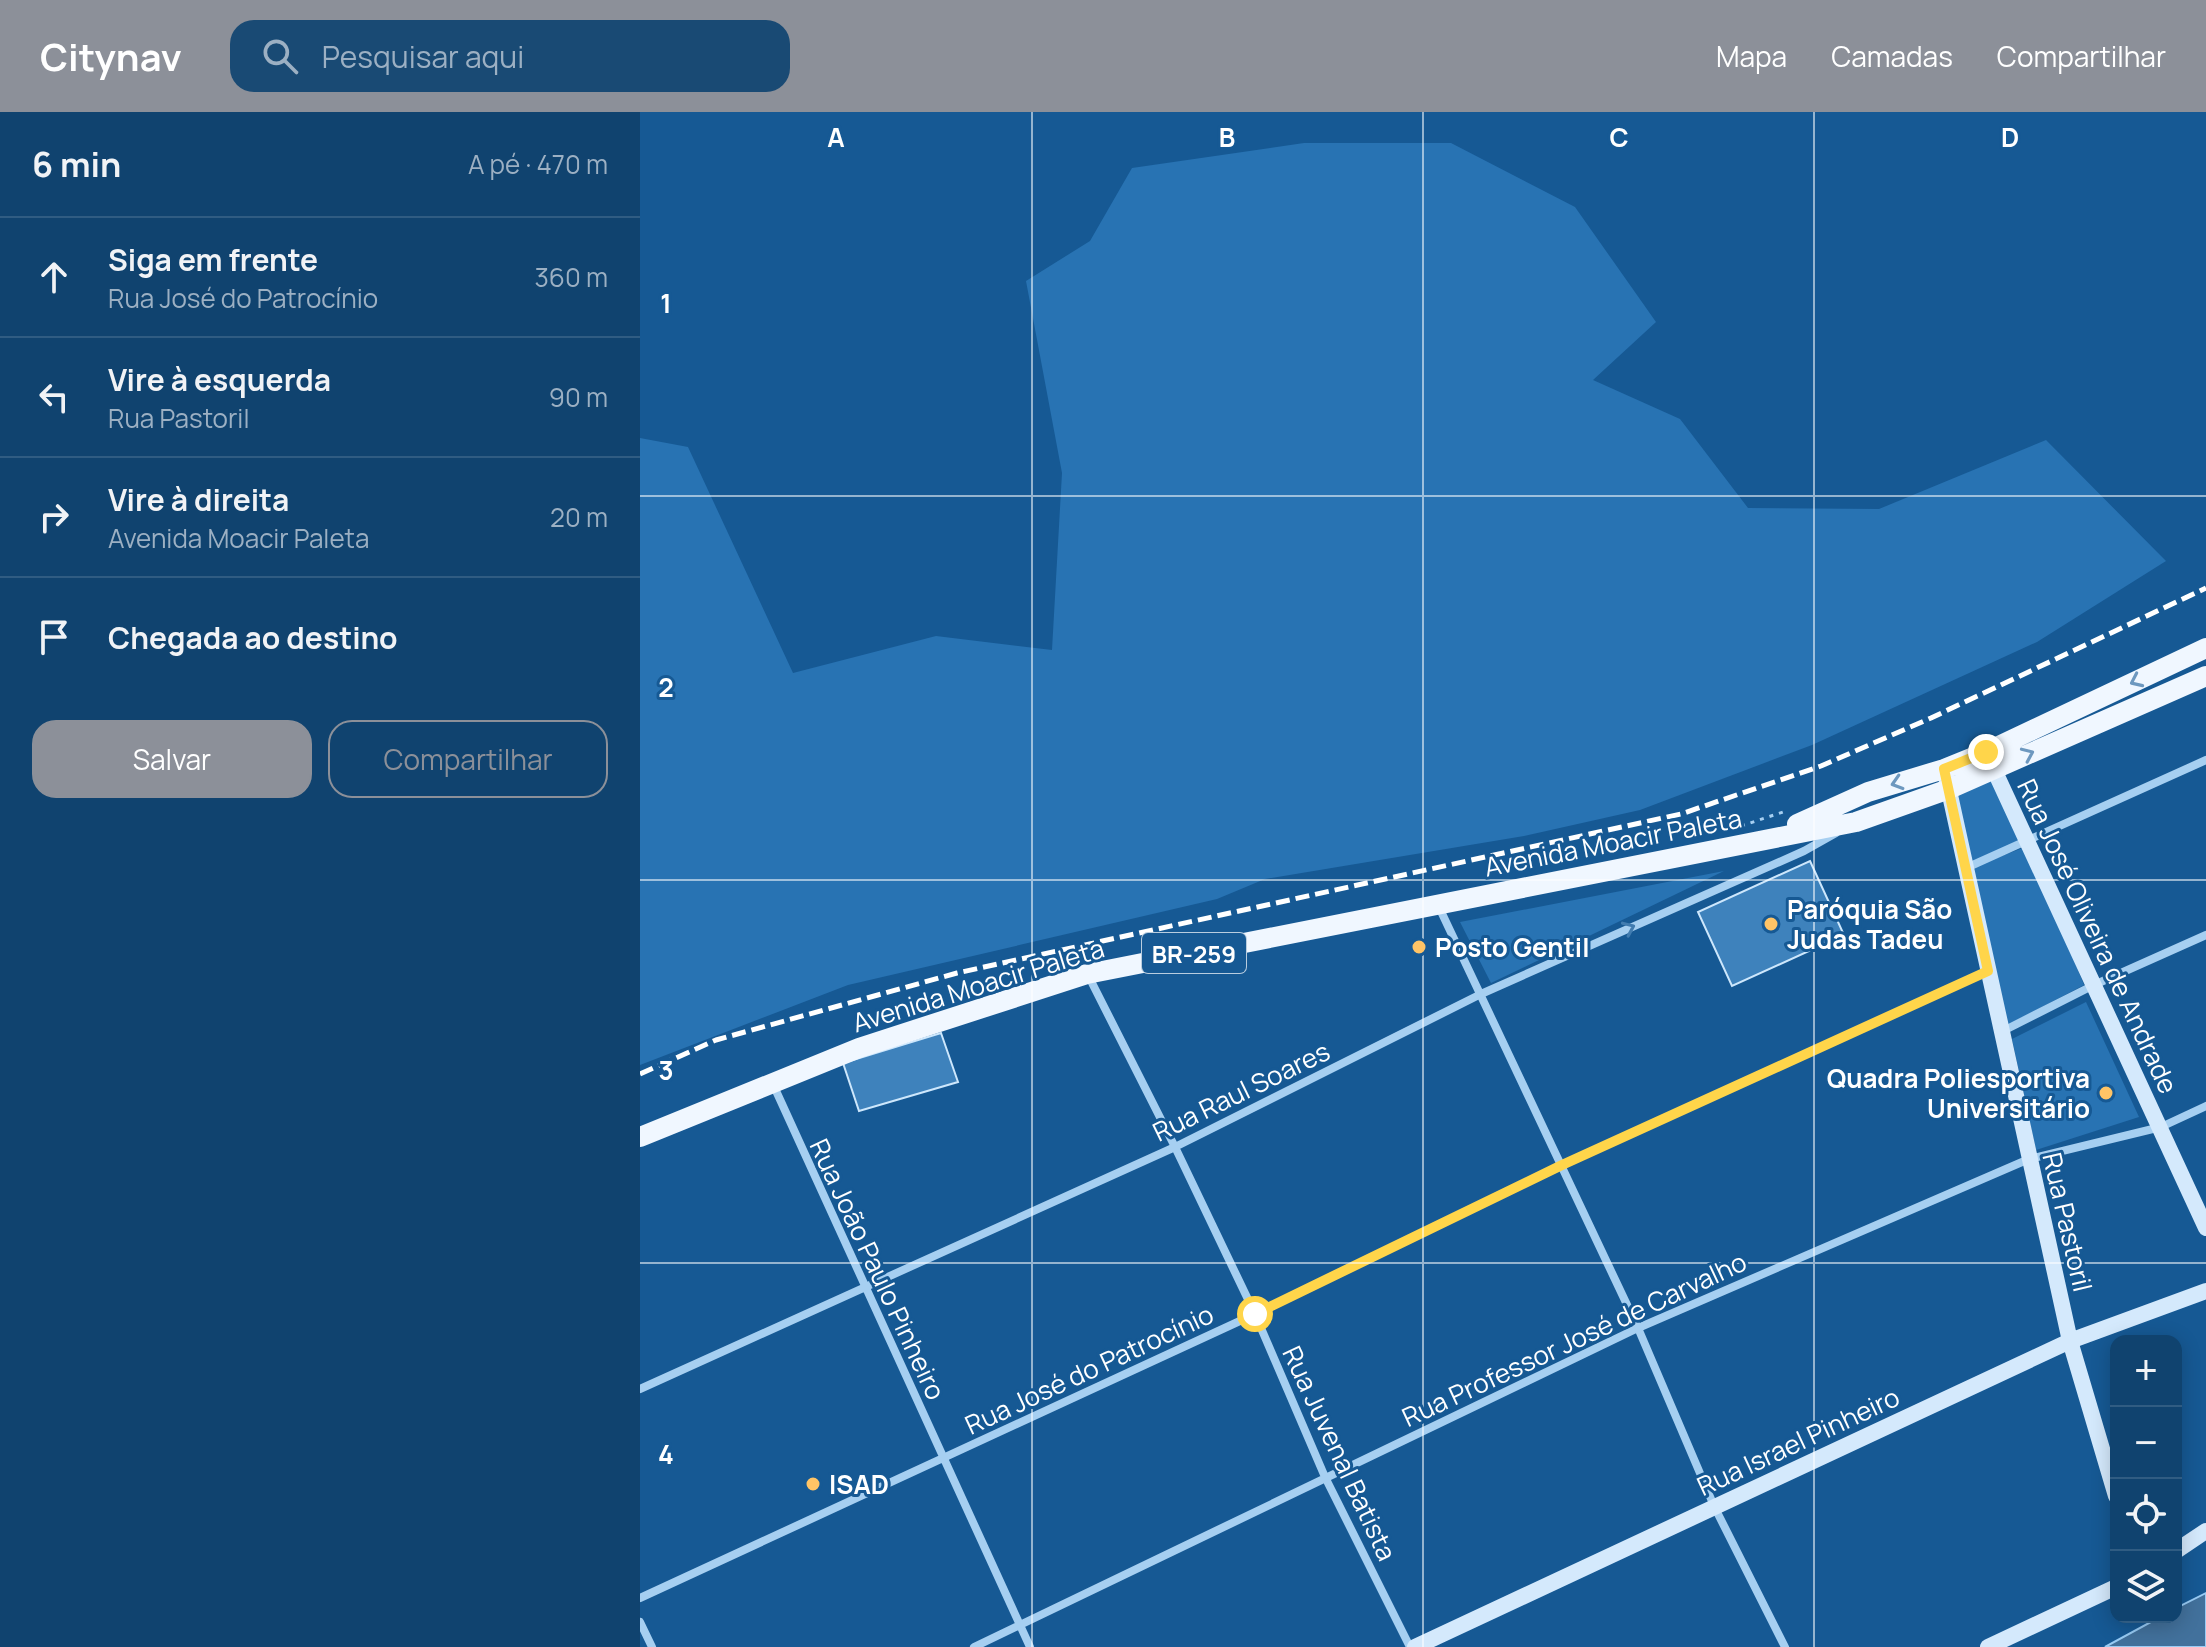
<!DOCTYPE html>
<html lang="pt">
<meta charset="utf-8">
<style>
:root{--surface:#10436f;--page:#194a74;--text:#f1f3f6;--muted:#9cb0c3;--line:#305c82;--accent:#8c9099}
body{margin:0;font-family:Manrope,sans-serif;background:var(--page);color:var(--text)}
.controls{position:absolute;right:24px;bottom:24px;display:grid;overflow:hidden;border-radius:16px;box-shadow:0 4px 20px #0003}
.controls button{width:72px;height:72px;display:grid;place-items:center;padding:0;border:0;border-bottom:2px solid var(--line);background:var(--surface);color:var(--text);font:40px sans-serif}
.stop{position:absolute;width:24px;height:24px;margin:-18px;border:6px solid #ffd54a;border-radius:50%;background:#fff}
.stop.end{background:#ffd54a;border-color:#fff;box-shadow:0 2px 8px #0008}
.list{margin:0;padding:0;list-style:none}
h2{display:flex;justify-content:space-between;align-items:center;height:104px;margin:0;padding:0 32px;font-size:34px}
h2 small{font-size:26px;font-weight:400;color:var(--muted)}
.list li{display:grid;grid-template-columns:52px 1fr auto;gap:24px;align-items:center;box-sizing:border-box;height:120px;padding:0 32px;border-top:2px solid var(--line)}
.list b{display:block;font-size:30px;white-space:nowrap}
.list p{margin:0;font-size:26px;white-space:nowrap;color:var(--muted)}
.list em{font-size:26px;font-style:normal;color:var(--muted)}
.actions{display:flex;gap:16px;padding:24px 32px}
.actions a{flex:1;padding:18px 0;border:2px solid var(--accent);border-radius:24px;text-align:center;font-size:28px;color:var(--accent)}
.actions .main{background:var(--accent);color:#fff}
.icon{flex:none;width:44px;height:44px;fill:none;stroke:currentColor;stroke-width:2;stroke-linecap:round;stroke-linejoin:round}
.map{position:relative;flex:none;width:1566px;height:1535px;overflow:hidden}
header{display:flex;align-items:center;gap:48px;box-sizing:border-box;height:112px;padding:0 40px;background:var(--accent);color:#fff}
header strong{font-size:38px}
nav{display:flex;gap:44px;margin-inline-start:auto;font-size:28px}
.search{width:560px;height:72px;background:var(--page);display:flex;align-items:center;gap:20px;box-sizing:border-box;padding:0 28px;border-radius:24px;color:var(--muted);font-size:30px}
main{display:flex}
aside{flex:1;background:var(--surface)}
.map>svg:first-child{display:block}
</style>
<header>
<strong>Citynav</strong>
<div class="search"><svg class="icon" aria-label="search" viewBox="0 0 24 24"><circle cx="10" cy="10" r="6"/><path d="M15 15l6 6"/></svg>Pesquisar aqui</div>
<nav><a>Mapa</a><a>Camadas</a><a>Compartilhar</a></nav>
</header>
<main>
<aside>
<h2>6 min<small>A pé · 470 m</small></h2>
<ul class="list">
<li><svg class="icon" aria-label="ahead" viewBox="0 0 24 24"><path d="M12 20V5M6 11l6-6 6 6"/></svg><div><b>Siga em frente</b><p>Rua José do Patrocínio</p></div><em>360 m</em></li>
<li><svg class="icon" aria-label="left" viewBox="0 0 24 24"><path d="M17 20v-9H6M10 6l-5 5 5 5"/></svg><div><b>Vire à esquerda</b><p>Rua Pastoril</p></div><em>90 m</em></li>
<li><svg class="icon" aria-label="right" viewBox="0 0 24 24"><path d="M7 20v-9h11M14 6l5 5-5 5"/></svg><div><b>Vire à direita</b><p>Avenida Moacir Paleta</p></div><em>20 m</em></li>
<li><svg class="icon" aria-label="arrive" viewBox="0 0 24 24"><path d="M6 21V4h12l-3 4 3 4H6"/></svg><div><b>Chegada ao destino</b></div></li>
</ul>
<div class="actions"><a class="main">Salvar</a><a>Compartilhar</a></div>
</aside>
<div class="map">
<svg width="1566" height="1535" viewBox="0 0 1566 1535">
<rect width="100%" height="100%" fill="#165994"/>
<path fill="#2873b3" d="M664,31H811L935,95L1016,210L953,268L1040,307L1108,396L1239,397L1406,328L1526,449L1397,530L1172,633L1000,698L884,724L625,767L577,787L208,873L0,953V326L48,335L153,561L296,524L412,538L422,361L386,169L450,129L492,56Z
M1353,660L1386,730L1326,753L1311,678Z
M1388,734L1444,873L1366,914L1327,757Z
M1084,759L851,871L820,810Z
M1446,890L1499,1005L1396,1038L1372,927Z"/>
<path fill="#42719c" stroke="#98cbf4" stroke-width="2" d="M1566,1481V1535H1465L1520,1505H1536V1496Z"/>
<path fill="#3e82bc" stroke="#cde7fc" stroke-width="2" d="M1170,749L1204,823L1092,874L1058,800Z
M301,921L318,970L219,999L203,951Z"/>
<g fill="none" stroke-linecap="round" stroke-linejoin="round">
<path stroke="#a6cff1" stroke-width="3" stroke-dasharray="4 6" stroke-linecap="butt" d="M1101,714L1143,700"/>
<path stroke="#a6cff1" stroke-width="8" d="M1326,756L1566,648
M798,793L998,1216L1074,1394L1145,1535
M448,863L535,1035L615,1202L685,1365L770,1535
M1363,919L1454,873L1566,823
M132,970L390,1535
M0,1277L535,1035L841,882L1164,739L1196,721
M0,1486L615,1202L922,1053L1348,859
M0,1510L12,1535
M334,1535L998,1216L1389,1047L1521,1015L1566,994"/>
<path stroke="#d4e9fc" stroke-width="16" d="M1350,649L1566,1116
M1306,665L1430,1229L1476,1384
M1536,1439L1566,1419
M775,1535L1430,1229L1566,1179
M1348,1535L1476,1475"/>
<path stroke="#f0f7ff" stroke-width="20" d="M1157,712L1228,680L1304,657L1346,640L1566,536
M0,1025L219,936L447,862L1216,710L1309,677L1566,564"/>
<path stroke="#fff" stroke-width="5" stroke-dasharray="14 6" stroke-linecap="butt" d="M0,962L76,928L317,861L1041,702L1181,654L1291,606L1566,476"/>
</g>
<defs><path id="oneway-chevron" d="M-2-3.5L2.5 0L-2 3.5" fill="none" stroke-width="1.6" stroke-linecap="round" stroke-linejoin="round" transform="scale(2)"/></defs>
<g stroke="#6d98bf">
<use href="#oneway-chevron" transform="translate(1496 569) rotate(155)"/>
<use href="#oneway-chevron" transform="translate(1388 642) rotate(-24)"/>
<use href="#oneway-chevron" transform="translate(1257 671) rotate(163)"/>
</g>
<use stroke="#417cb0" href="#oneway-chevron" transform="translate(989 816) rotate(-24)"/>
<g fill="none" stroke-linecap="round" stroke-linejoin="round">
<path stroke="#ffd54a" stroke-width="10" d="M615,1202L922,1053L1348,859L1304,657L1346,640"/>
</g>
<path fill="none" stroke="#fff" stroke-width="2" stroke-opacity="0.55" d="M392,0V1535M783,0V1535M1174,0V1535M0,384H1566M0,768H1566M0,1151H1566"/>
<g fill="#ffc466" stroke="#165994" stroke-width="3">
<circle cx="1131" cy="812" r="8"/>
<circle cx="779" cy="835" r="8"/>
<circle cx="1466" cy="981" r="8"/>
<circle cx="173" cy="1372" r="8"/>
</g>
<g text-anchor="middle" dominant-baseline="central" stroke-width="6" stroke-linejoin="round" paint-order="stroke">
<rect fill="#165994" stroke="#b9cddf" stroke-width="2" x="502" y="821" width="104" height="40" rx="6"/>
<g font-size="24" font-weight="bold" fill="#fff">
<text x="554" y="841">BR-259</text>
</g>
<g font-size="26" fill="#fff" stroke="#165994">
<text transform="translate(973 730) rotate(-11)">Avenida Moacir Paleta</text>
<text transform="translate(1458 824) rotate(65)">Rua José Oliveira de Andrade</text>
<text transform="translate(338 873) rotate(-17)">Avenida Moacir Paleta</text>
<text transform="translate(601 979) rotate(-26)">Rua Raul Soares</text>
<text transform="translate(1428 1110) rotate(77)">Rua Pastoril</text>
<text transform="translate(238 1157) rotate(65)">Rua João Paulo Pinheiro</text>
<text transform="translate(934 1227) rotate(-25)">Rua Professor José de Carvalho</text>
<text transform="translate(449 1257) rotate(-25)">Rua José do Patrocínio</text>
<text transform="translate(1158 1329) rotate(-25)">Rua Israel Pinheiro</text>
<text transform="translate(700 1341) rotate(65)">Rua Juvenal Batista</text>
</g>
<g font-size="26" font-weight="bold" fill="#fff" stroke="#165994" text-anchor="start">
<text x="1147" y="797">Paróquia São<tspan x="1147" dy="30">Judas Tadeu</tspan></text>
<text x="795" y="835">Posto Gentil</text>
<text x="1450" y="966" text-anchor="end">Quadra Poliesportiva<tspan x="1450" dy="30">Universitário</tspan></text>
<text x="189" y="1372">ISAD</text>
</g>
</g>
<g font-size="26" text-anchor="middle" font-weight="bold" fill="#fff" stroke="#165994" stroke-width="6" stroke-linejoin="round" paint-order="stroke">
<text x="196" y="35">A</text>
<text x="587" y="35">B</text>
<text x="979" y="35">C</text>
<text x="1370" y="35">D</text>
<text x="26" y="201">1</text>
<text x="26" y="585">2</text>
<text x="26" y="968">3</text>
<text x="26" y="1352">4</text>
</g>
</svg>
<div class="controls">
<button>+</button>
<button>−</button>
<button><svg class="icon" aria-label="locate" viewBox="0 0 24 24"><circle cx="12" cy="12" r="6"/><path d="M12 2v4M12 18v4M2 12h4M18 12h4"/></svg></button>
<button><svg class="icon" aria-label="layers" viewBox="0 0 24 24"><path d="M12 4l9 5-9 5-9-5zM3 14l9 5 9-5"/></svg></button>
</div>
<div class="stop" style="left:615px;top:1202px"></div>
<div class="stop end" style="left:1346px;top:640px"></div>
</div>
</main>
